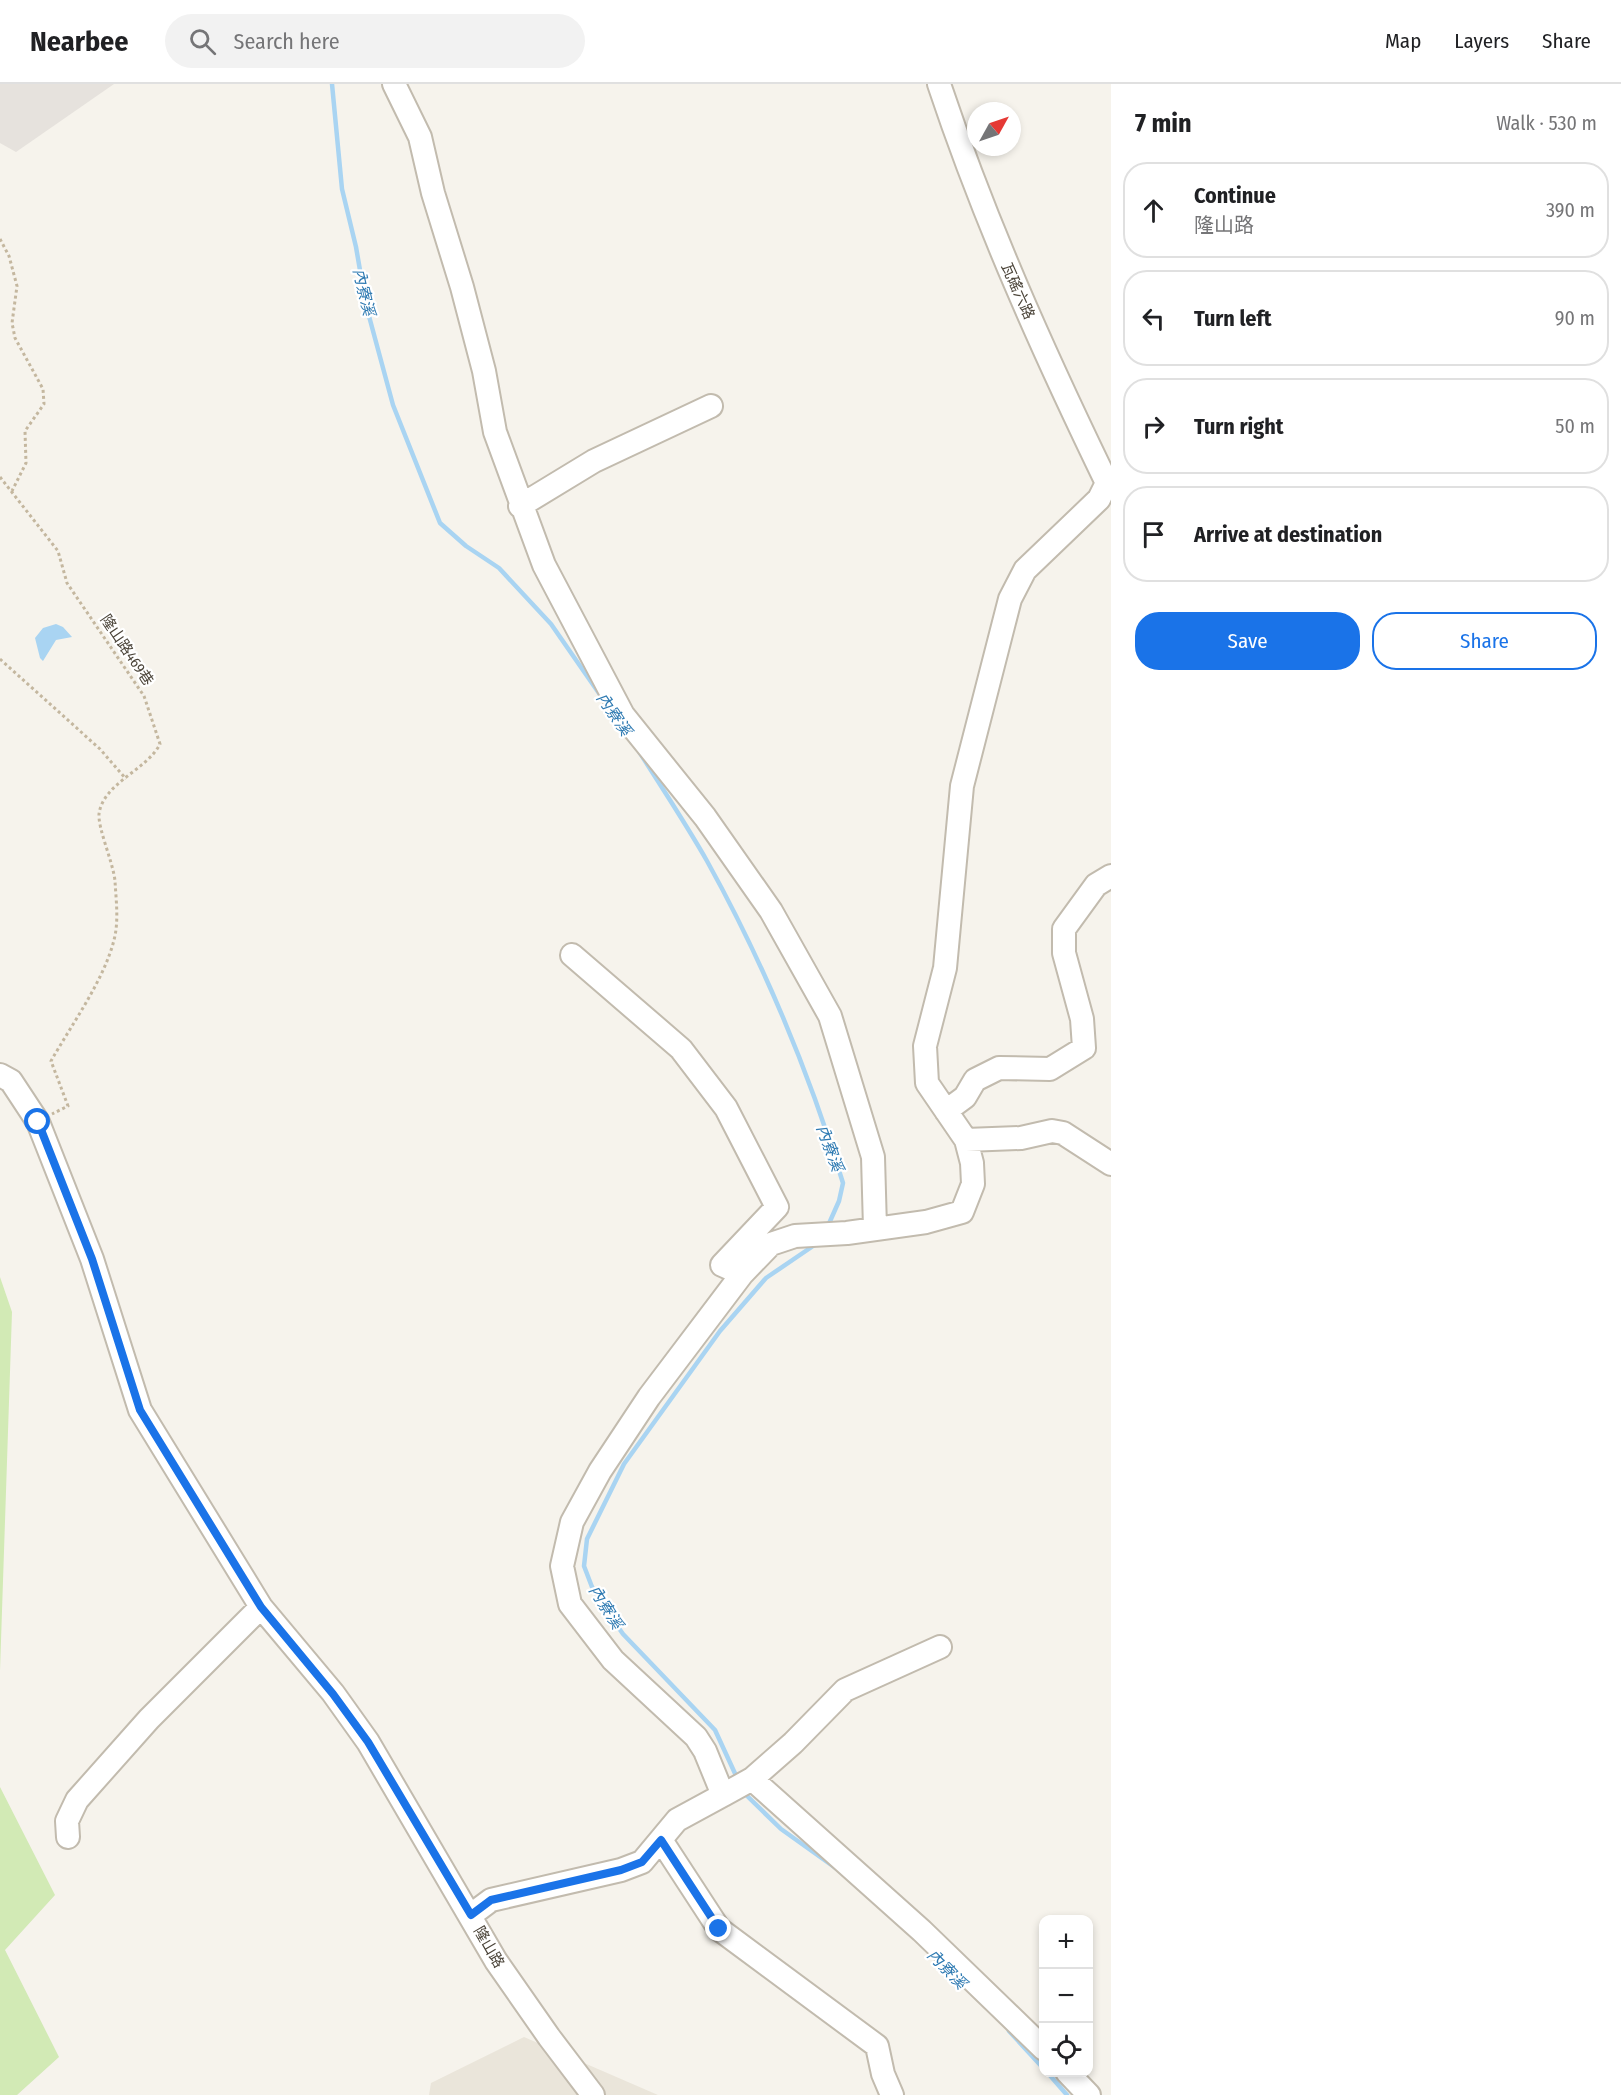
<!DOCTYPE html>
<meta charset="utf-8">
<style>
:root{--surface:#fff;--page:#f2f2f2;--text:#202124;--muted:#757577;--line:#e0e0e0;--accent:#1a73e8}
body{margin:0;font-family:"Fira Sans Condensed","Noto Sans TC",sans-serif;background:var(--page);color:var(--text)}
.controls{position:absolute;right:18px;bottom:18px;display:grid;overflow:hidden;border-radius:12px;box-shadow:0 3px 9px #0003}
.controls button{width:54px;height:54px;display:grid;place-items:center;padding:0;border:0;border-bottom:2px solid var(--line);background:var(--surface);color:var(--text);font:30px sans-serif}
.compass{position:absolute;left:967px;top:18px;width:54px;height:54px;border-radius:50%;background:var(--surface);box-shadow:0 3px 9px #0003;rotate:50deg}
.stop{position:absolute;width:18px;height:18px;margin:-14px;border:4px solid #1a73e8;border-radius:50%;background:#fff}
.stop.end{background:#1a73e8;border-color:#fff;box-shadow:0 2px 6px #0008}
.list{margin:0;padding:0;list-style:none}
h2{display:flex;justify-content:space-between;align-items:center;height:78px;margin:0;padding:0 24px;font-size:26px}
h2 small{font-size:20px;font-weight:400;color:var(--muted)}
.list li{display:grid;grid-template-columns:39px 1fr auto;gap:18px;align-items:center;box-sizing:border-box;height:96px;margin:0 12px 12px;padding:0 12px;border:2px solid var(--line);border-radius:24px}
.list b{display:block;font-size:22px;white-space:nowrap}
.list p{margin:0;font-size:20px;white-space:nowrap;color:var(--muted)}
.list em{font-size:20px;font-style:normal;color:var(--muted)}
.actions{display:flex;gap:12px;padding:18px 24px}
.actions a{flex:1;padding:14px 0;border:2px solid var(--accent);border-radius:24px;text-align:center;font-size:21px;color:var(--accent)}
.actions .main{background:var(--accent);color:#fff}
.icon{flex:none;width:33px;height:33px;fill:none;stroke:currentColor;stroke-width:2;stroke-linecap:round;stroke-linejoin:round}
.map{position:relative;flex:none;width:1111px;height:2011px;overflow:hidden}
header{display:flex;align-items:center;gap:36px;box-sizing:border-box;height:84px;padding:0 30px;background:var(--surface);border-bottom:2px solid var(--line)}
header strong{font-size:28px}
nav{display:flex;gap:33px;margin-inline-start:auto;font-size:21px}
.search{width:420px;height:54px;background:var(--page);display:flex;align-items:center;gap:15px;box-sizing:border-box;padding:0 21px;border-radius:33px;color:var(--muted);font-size:22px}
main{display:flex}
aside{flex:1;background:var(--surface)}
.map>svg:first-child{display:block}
</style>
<header>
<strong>Nearbee</strong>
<div class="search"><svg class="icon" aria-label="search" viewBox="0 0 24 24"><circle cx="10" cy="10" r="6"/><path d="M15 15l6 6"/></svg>Search here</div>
<nav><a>Map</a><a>Layers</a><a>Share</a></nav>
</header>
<main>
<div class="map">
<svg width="1111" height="2011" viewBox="0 0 1111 2011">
<rect width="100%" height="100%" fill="#f6f3ec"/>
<path fill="#eae5da" d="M524,1953L658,2011H429L431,1999Z"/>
<path fill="#e6e2dd" d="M0,0H114L16,68L0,59Z"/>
<path fill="#d2eab5" d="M0,1193L12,1228L0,1587Z
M0,1703L55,1811L5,1866L59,1973L17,2011H0Z"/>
<path fill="#a9d4f2" d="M56,540L63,543L72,553L56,556L43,577L40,574L35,554L43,544Z"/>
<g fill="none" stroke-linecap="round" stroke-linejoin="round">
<path stroke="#a9d4f2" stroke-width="4.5" d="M332,0L342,105L356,163L366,221L393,321L440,439L466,462L499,484L551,540L603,615
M640,669C662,704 686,740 707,777C763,878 809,988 843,1099L839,1117L827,1144
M738,1696L715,1646L623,1550L606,1526L592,1503L584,1482L587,1455L624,1380L720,1247L766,1194L816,1160
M742,1707L781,1745L837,1785
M1009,1947L1044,1985
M1047,1988L1067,2011"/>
<defs>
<path id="minor" d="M394,0L420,53L433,109L462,203L484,287L495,348L544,481L623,631L705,733L771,827L830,932L873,1073L875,1144
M520,422L594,377L711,322
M572,871L681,965L726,1024L777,1123L722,1181L742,1190
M0,991L11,997L38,1038L92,1175L140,1326L261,1523L333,1609L368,1658L496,1877L549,1953L593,2011
M946,1027L965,1013L975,996L999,984L1050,985L1084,964L1082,935L1064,869V845L1096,801L1111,792
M966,1056L1021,1054L1052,1047L1063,1049L1111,1080
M752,1695L922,1847L1044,1965
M723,1711L752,1695L793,1659L845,1606L940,1563
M68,1753L67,1737L77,1716L149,1635L261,1523
M661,1756L719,1845L877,1962L883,1990L892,2011
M471,1831L491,1816L621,1786L642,1778L677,1736L723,1711L705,1667L696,1653L613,1576L570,1520L562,1482L572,1438L600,1387L649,1313L742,1190L771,1160L795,1152L847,1149L926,1138L962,1128L973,1100L972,1079L966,1056L927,999L925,962L945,884L962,702L1010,515L1025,486L1099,415L1107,399C1044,269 985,138 939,0
M1067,1988L1089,2011"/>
</defs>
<use href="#minor" stroke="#c2bbae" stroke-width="26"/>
<path stroke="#c4b79f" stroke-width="3" stroke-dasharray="3 3" stroke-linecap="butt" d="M0,155L9,172L17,202L12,239L15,254L43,305L44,320L25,347L26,379L12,407
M0,393L58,467L67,499L144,612L160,660C147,686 103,699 99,730C98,745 113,778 115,797C116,816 119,837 114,856C104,896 72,940 51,977L68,1022L52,1030
M0,575L100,665L126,695"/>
<use href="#minor" stroke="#fff" stroke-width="22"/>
</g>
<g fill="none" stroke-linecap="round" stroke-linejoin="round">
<path stroke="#1a73e8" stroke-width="8" d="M38,1038L92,1175L140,1326L261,1523L333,1610L368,1658L471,1831L491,1816L621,1786L642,1778L661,1756L719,1845"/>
</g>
<g text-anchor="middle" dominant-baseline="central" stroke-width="4.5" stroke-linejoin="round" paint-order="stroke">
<g font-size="15" fill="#4b4439" stroke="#fff">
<text transform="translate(1018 207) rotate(66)">瓦磘六路</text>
<text transform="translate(127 566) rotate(56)">隆山路469巷</text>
<text transform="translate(489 1863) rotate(60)">隆山路</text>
</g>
<g font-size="16" font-style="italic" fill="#2e7ab2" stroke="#fff">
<text transform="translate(364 208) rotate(77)">內寮溪</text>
<text transform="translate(614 630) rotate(56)">內寮溪</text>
<text transform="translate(830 1064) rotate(70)">內寮溪</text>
<text transform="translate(606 1523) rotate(58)">內寮溪</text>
<text transform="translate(947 1885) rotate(46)">內寮溪</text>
</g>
</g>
</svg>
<div class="controls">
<button>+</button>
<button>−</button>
<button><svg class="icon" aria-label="locate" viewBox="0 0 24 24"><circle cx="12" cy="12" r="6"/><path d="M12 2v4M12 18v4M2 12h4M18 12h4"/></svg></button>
</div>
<svg class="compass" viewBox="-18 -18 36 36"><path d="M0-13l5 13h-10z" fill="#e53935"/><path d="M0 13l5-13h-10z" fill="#757577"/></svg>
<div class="stop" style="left:38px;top:1038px"></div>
<div class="stop end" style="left:719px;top:1845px"></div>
</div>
<aside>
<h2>7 min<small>Walk · 530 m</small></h2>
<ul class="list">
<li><svg class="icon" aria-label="ahead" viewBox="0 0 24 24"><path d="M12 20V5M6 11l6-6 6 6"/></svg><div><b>Continue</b><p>隆山路</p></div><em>390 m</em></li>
<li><svg class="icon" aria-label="left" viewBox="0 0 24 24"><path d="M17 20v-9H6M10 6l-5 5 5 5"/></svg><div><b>Turn left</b></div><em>90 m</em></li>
<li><svg class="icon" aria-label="right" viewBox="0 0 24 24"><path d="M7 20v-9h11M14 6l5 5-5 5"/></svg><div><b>Turn right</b></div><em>50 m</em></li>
<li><svg class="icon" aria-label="arrive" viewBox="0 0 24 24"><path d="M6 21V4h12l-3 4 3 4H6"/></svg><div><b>Arrive at destination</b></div></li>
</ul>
<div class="actions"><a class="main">Save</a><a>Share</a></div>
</aside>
</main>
